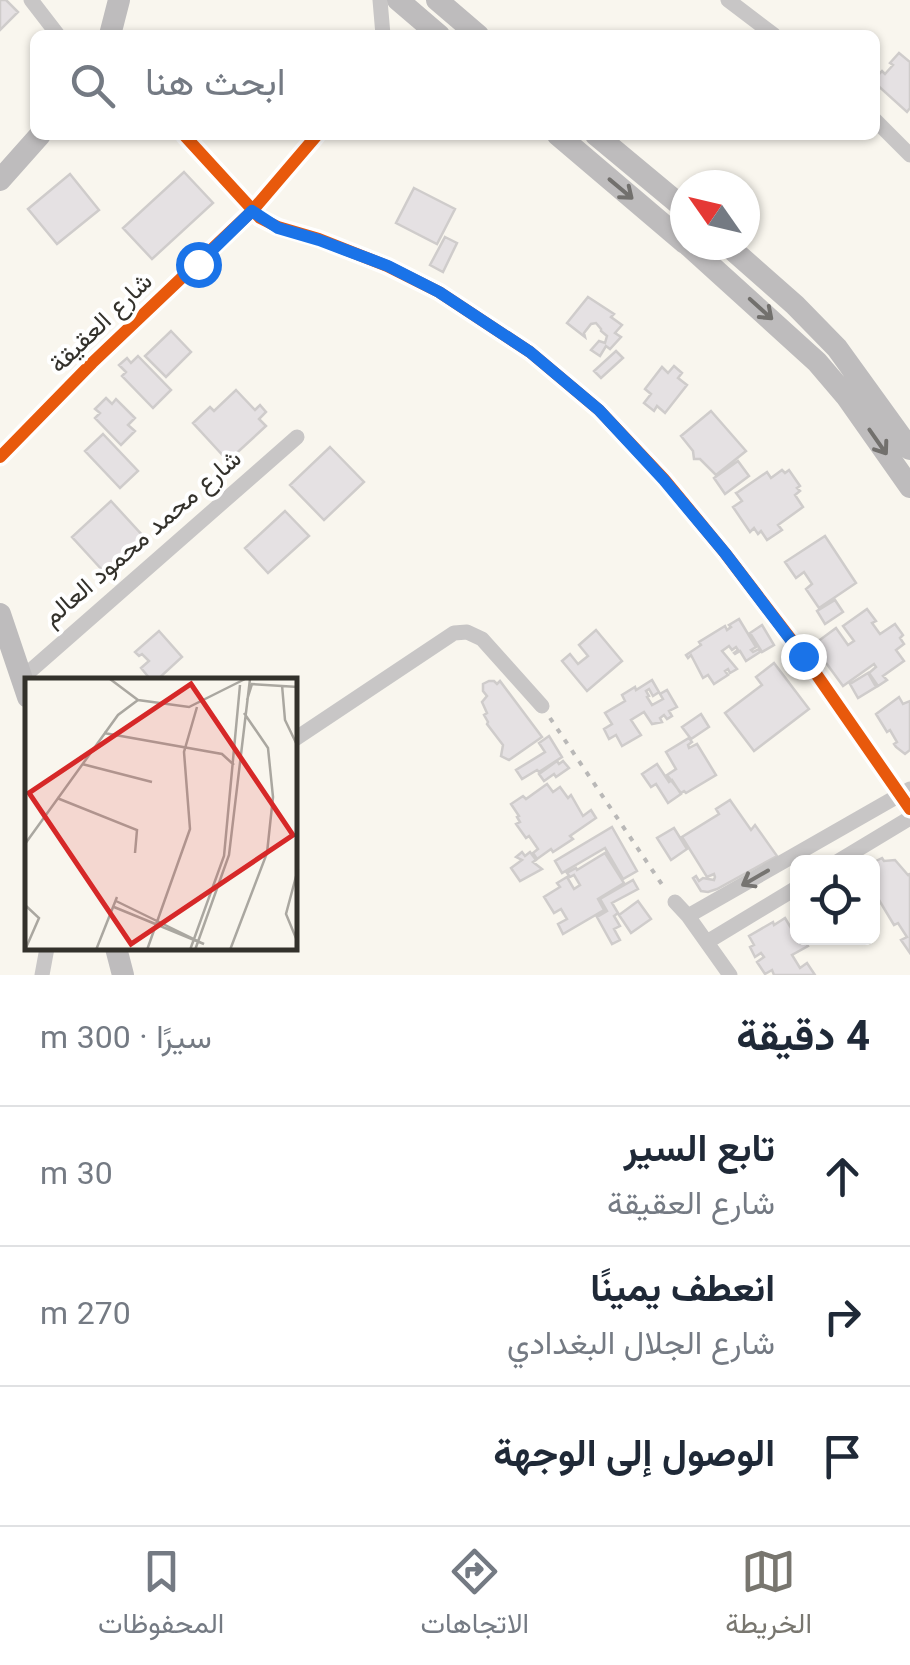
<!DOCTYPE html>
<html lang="ar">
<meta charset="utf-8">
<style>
:root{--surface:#fff;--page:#f2f2f3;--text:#1f2937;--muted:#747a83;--line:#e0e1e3;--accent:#78766f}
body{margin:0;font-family:Georgia,Vazirmatn,serif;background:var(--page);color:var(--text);direction:rtl}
.controls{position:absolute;right:30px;bottom:30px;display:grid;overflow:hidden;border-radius:15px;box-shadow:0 2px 8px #0004}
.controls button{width:90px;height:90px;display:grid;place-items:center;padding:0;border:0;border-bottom:2px solid var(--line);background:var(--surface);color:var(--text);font:50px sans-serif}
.compass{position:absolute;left:670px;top:170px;width:90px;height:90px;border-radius:50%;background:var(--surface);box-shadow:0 2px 8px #0004;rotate:304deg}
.stop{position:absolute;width:30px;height:30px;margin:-22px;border:8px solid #1a73e8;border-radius:50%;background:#fff}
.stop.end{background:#1a73e8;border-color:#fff;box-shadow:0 2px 10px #0008}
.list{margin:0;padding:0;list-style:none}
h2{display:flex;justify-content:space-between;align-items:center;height:130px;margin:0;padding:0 40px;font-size:42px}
h2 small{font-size:32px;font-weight:400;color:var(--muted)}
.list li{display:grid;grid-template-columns:65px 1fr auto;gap:30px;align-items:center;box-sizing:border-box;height:140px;padding:0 40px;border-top:2px solid var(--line)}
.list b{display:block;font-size:38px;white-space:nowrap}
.list p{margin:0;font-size:32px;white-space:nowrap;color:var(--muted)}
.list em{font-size:32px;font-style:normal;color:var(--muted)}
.icon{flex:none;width:55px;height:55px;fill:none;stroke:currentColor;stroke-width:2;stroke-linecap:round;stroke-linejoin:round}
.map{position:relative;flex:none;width:910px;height:975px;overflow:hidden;direction:ltr}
.search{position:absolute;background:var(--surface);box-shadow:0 2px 8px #0004;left:30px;right:30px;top:30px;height:110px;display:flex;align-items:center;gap:25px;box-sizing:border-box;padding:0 35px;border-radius:15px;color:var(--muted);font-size:38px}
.sheet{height:550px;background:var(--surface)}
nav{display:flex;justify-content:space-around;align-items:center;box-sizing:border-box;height:140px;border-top:2px solid var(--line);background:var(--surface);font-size:28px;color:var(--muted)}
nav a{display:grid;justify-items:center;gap:5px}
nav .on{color:var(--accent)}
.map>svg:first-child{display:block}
</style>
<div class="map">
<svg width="910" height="975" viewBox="0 0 910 975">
<rect width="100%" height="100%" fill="#f9f6ee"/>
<path fill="#e5e1e3" stroke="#cfcccb" stroke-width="2.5" d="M0,0H6L18,12L0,30Z
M899,53L910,62V108L907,112L875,83V78L882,71L885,74L893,65L890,63Z
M184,172L213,203L152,259L123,228Z
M70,174L99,210L57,244L28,209Z
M414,188L455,209L437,244L396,223Z
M445,237L457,243L443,272L430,265Z
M588,297L614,314L611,317L622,325L615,333L621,337L610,349L606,346L600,356L591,350L599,341L605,343L607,336L601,331V329L596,323L591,324L584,333L585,337L567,323Z
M171,331L191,352L166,377L145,356Z
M616,351L623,358L601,378L594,371Z
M138,356L171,390L153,408L122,376L126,372L119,365L127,358L131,363Z
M674,366L682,373L678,378L687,385L665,413L657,406L654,411L644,403L651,394L645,389L662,367L668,373Z
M236,390L255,410L260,405L266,412L259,419L266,426L228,461L193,423L210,407L214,411Z
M106,398L112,404L116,399L135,418L128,425L135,431L121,445L95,418L100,413L95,409Z
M711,411L746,451L716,475L700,459H694L693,451L681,436Z
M103,434L138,471L120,488L85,451Z
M330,447L364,482L324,520L290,485Z
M738,461L749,476L725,494L714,478Z
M782,470L785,473L789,470L800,486L797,488L800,491L795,495L803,507L778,525L782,530L767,540L761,531L758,534L754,528L750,532L733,507L742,501L736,493L738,492L767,472L771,478Z
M111,501L143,536L104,572L72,537Z
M285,511L309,536L268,573L245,548Z
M825,536L856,583L819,608L806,589L812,584L804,572L796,578L785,562Z
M835,600L843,612L825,624L817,611Z
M867,609L876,621L872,623L880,634L895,624L903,635L900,638L904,644L896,650L904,661L883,676L887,680L878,686L869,673L876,667L874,664L843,686L813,645L836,628L848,645L854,641L843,626Z
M739,619L756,647L751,650L753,652L759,649L760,652L746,661L740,651L735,654L734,653L738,650L736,647L732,650L729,646L722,651L737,669L730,673L728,669L725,671L728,675L714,684L708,675L703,678L691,655L688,658L686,655L701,645L699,642L725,626L727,630L731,627L729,625Z
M762,625L774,645L762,652L750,633Z
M596,630L622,661L587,691L562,661L570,654L578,664L588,656L579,645Z
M159,631L182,657L157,680H151L141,668L149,661L142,654L139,656L135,652Z
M774,663L809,709L754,751L725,713L762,685L756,677Z
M868,673L876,687L858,698L850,684Z
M652,680L659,692L653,696L649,689L646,691L649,696L647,697L652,705L663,699L660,694L667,690L677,707L669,711L672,716L667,719L664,715L660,718L662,722L652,724L644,712L631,720L641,735L622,746L616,735L609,739L604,729L612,724L605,713L625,701L622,695L635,687L636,690Z
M489,681H494L497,684L500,681L542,737L509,760L501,756L503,745L487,724L488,722L484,715L487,713L482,702L487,696L483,691V684Z
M899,697L903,704L910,701V750L905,754L896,747L894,744L897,742L890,730L887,732L876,714Z
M701,714L709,727L691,739L682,727Z
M549,736L562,757L539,772L537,770L522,779L516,770L545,752L539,743Z
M689,738L692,742L688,745L689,748L697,744L716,775L686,793L684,791L681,793L667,775L676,769L666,752Z
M557,761L559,764L563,761L569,768L556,777L554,774L544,781L539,774Z
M657,764L669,782L672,780L681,794L668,803L656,784L651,787L642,774Z
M547,784L553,792L560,787L568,798L571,795L583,816L591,810L596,818L570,836L573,839L553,852L551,849L537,859L533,853L538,849L529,836L526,838L516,824L520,822L517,817L519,816L511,804L523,796L526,799Z
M730,800L751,830L755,825L777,856L717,889L708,892L701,891L693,878L696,876L699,881L703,878L714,880L715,877L714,874L707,877L682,837L719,814L716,809Z
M612,827L637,871L623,879L605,848L562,873L555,861Z
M674,828L687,849L671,860L657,838Z
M522,852L525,856L530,852L536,860L533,862L542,869L520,881L511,868L522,860L516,857Z
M605,853L624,883L598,899L604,910L563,934L558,924L567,919L561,909L554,913L544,897L560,887L557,883L567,877L574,889L580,885L574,875L570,877L567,873L576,868L577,870Z
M882,858L884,861L895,860L908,875L910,874V953L901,940L907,937L898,923L894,925L879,900L874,903L872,901V863Z
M633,880L638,889L612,903L618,913L614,916L620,926L614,929L620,940L612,944L597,917L607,911L600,899Z
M638,901L651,919L631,933L619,915Z
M785,918L791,928L796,925L798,938H803L808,946L792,955L800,968L807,963L815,975H774L772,970L765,974L757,962L764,957L761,953L755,957L750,947L754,945L749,936L773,922L774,925Z"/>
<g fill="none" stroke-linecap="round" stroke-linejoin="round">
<path stroke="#b9b8b7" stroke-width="4" stroke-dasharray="5 8" stroke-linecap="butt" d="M550,718L665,889"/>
<path stroke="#c8c6c6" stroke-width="15" d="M31,0L58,35
M380,0L383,35
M728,0L774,35
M875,120L910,155
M184,135L260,218L278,227L319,239L387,266L439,292L530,352L599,410L664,479L725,553L803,655L910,809
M0,457L92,363L252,211L317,135
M21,679L297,437
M295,739L454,633L467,632L482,639L542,706
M837,862L910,818
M675,902L688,916L730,975
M688,916L910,789
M707,942L798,887
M42,975L47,948"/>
<path stroke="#bebcbd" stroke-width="22" d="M398,0L439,35
M437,0L478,35
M110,35L119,0
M558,135L685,243
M596,135L685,209
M0,180L40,135
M688,245L817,362L846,396L910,487
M727,245L795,305L837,348L910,449
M0,614L28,697
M116,948L123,975"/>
<defs>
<path id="cycleway" d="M184,135L260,218L278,227L319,239L387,266L439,292L530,352L599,410L664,479L725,553L803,655L910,809
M0,457L92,363L252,211L317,135"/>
</defs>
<use href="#cycleway" stroke="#fff" stroke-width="19"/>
<use href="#cycleway" stroke="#e8590c" stroke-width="12"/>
</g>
<defs><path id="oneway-shaft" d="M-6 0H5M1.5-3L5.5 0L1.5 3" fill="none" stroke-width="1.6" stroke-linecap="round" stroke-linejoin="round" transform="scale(2.5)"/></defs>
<g stroke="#72706d">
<use href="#oneway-shaft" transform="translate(621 189) rotate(40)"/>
<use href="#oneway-shaft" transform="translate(761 309) rotate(42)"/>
<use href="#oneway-shaft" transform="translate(878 442) rotate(55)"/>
</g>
<use stroke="#767471" href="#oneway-shaft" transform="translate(755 878) rotate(150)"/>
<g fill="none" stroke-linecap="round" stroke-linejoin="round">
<path stroke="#1a73e8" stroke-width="12" d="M198,264L252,211L278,228L319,240L388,266L439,292L530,352L599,410L664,480L725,553L803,656"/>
</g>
<g text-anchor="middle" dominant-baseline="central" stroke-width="8" stroke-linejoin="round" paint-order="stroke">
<g font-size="25" fill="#33312b" stroke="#fff">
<text transform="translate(102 324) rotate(-44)">شارع العقيقة</text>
<text transform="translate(143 539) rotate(-41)">شارع محمد محمود العالم</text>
</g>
</g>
<g transform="translate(25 678)">
<rect width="272" height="272" fill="#f9f6ee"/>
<path fill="none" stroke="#aaa7a0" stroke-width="2.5" d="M85,1L113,22L164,29L220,1M257,7L260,42L273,69M222,22L227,6L273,9M79,55L197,76L209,87M57,86L127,104M32,120L112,152L110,175M0,166L93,37L113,22M273,191L261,236L273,265M0,227L14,240L0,272M89,229L179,266L91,223M71,272L92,219M122,272L165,151L159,74L172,29M165,272L199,178L215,7M170,272L204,177L225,1M205,272L242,175L248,119L243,70L219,35"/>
<path fill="#d62828" fill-opacity="0.15" stroke="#d62828" stroke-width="5" d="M166,6L268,157L106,266L4,115Z"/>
<rect width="272" height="272" fill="none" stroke="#33312b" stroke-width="5"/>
</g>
</svg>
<div class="controls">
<button><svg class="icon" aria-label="locate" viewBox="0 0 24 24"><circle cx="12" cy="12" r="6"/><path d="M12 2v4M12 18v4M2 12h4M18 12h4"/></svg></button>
</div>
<svg class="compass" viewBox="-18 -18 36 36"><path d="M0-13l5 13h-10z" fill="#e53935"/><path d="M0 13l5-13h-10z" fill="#747a83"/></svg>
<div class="stop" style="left:198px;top:264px"></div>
<div class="stop end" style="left:803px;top:656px"></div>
<div class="search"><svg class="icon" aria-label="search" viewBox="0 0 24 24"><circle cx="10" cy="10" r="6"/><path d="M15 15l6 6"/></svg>ابحث هنا</div>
</div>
<section class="sheet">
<h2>4 دقيقة<small>سيرًا · 300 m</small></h2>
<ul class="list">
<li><svg class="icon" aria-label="ahead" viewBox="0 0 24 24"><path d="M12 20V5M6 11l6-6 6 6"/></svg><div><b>تابع السير</b><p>شارع العقيقة</p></div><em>30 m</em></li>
<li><svg class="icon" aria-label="right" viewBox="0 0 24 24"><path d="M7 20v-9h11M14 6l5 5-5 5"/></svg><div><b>انعطف يمينًا</b><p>شارع الجلال البغدادي</p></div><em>270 m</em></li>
<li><svg class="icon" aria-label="arrive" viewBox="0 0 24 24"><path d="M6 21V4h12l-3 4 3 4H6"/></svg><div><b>الوصول إلى الوجهة</b></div></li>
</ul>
</section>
<nav>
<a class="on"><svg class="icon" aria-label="map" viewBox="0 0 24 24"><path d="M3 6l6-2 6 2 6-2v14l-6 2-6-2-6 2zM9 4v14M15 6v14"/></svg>الخريطة</a>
<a><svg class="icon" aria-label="directions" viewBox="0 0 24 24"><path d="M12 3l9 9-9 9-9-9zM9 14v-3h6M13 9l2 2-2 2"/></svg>الاتجاهات</a>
<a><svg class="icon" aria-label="saved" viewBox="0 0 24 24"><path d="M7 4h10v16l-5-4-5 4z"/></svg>المحفوظات</a>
</nav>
